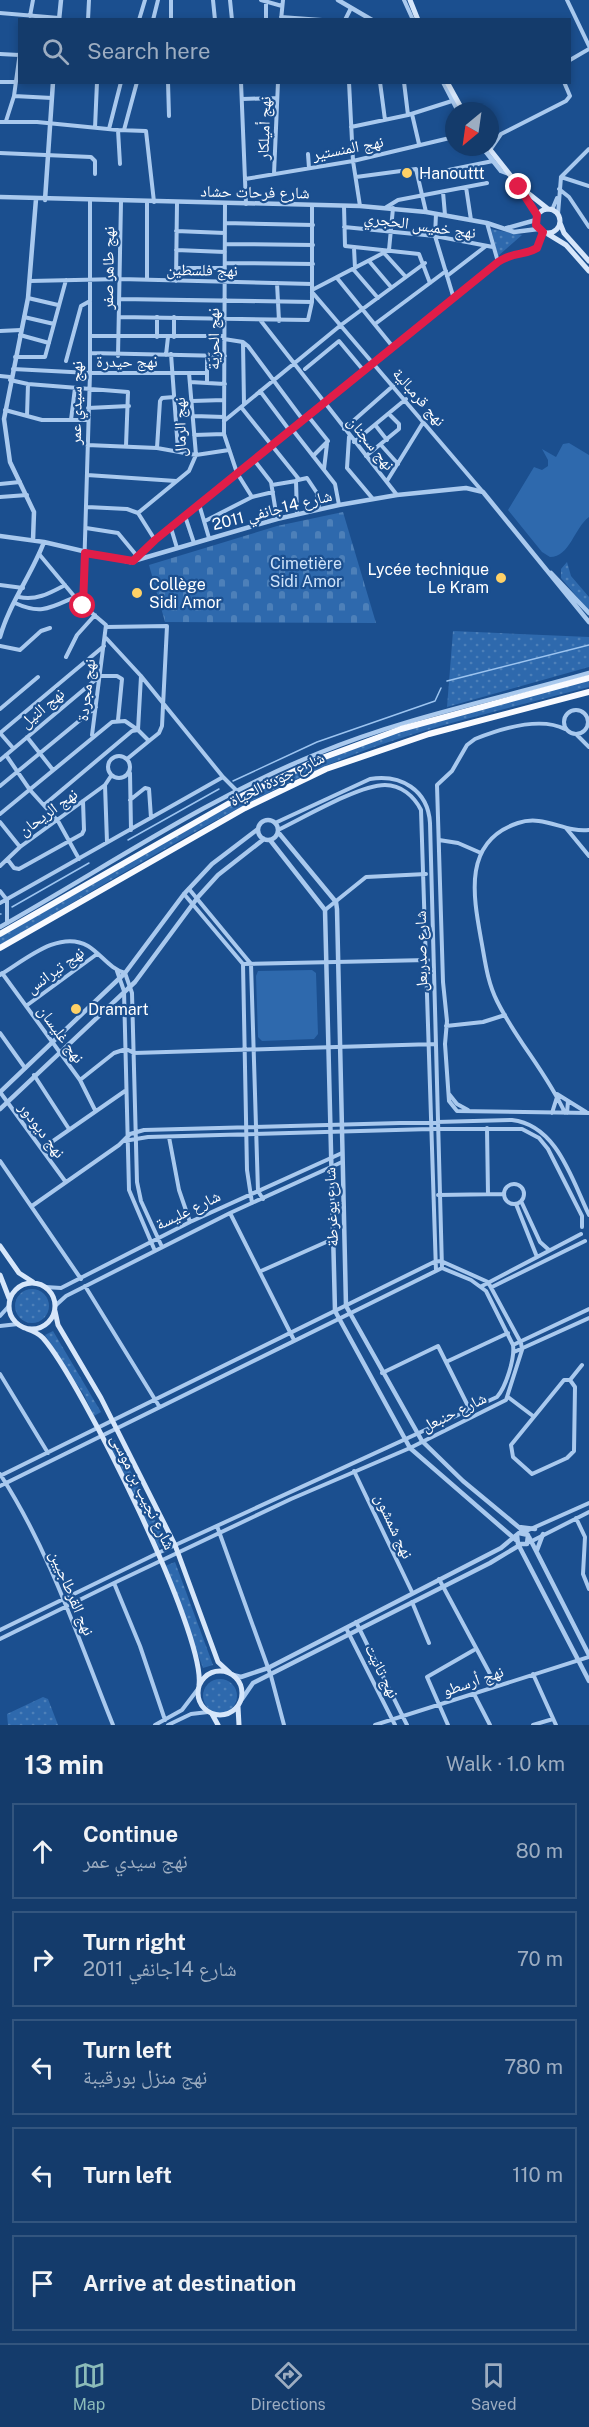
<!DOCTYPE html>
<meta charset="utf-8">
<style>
:root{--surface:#143b6b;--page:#214673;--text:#f1f3f6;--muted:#9dadc1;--line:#33557e;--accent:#8bbbb9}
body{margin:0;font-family:"Public Sans","Noto Naskh Arabic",sans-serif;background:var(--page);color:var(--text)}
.compass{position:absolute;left:445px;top:102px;width:54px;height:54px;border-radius:50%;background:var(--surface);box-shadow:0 3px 9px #0003;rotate:209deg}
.stop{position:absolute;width:18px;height:18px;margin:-14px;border:4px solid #e11d48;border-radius:50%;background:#fff}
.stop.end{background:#e11d48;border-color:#fff;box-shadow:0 2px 6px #0008}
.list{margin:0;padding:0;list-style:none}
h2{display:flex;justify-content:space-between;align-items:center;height:78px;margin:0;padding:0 24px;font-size:26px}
h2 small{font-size:20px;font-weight:400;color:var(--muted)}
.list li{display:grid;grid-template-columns:39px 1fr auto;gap:18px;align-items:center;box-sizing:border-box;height:96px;margin:0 12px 12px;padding:0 12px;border:2px solid var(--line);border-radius:0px}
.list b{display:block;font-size:22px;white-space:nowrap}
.list p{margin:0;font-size:20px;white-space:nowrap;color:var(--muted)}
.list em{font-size:20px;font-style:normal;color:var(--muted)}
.icon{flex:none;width:33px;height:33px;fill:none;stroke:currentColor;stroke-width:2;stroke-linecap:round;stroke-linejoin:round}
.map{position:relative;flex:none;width:589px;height:1725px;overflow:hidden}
.search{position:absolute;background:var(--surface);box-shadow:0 3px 9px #0003;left:18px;right:18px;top:18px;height:66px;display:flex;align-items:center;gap:15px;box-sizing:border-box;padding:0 21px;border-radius:0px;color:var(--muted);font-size:22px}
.sheet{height:618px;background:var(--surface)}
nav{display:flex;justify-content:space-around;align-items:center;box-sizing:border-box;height:84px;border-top:2px solid var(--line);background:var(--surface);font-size:16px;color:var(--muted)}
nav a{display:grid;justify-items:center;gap:3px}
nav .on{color:var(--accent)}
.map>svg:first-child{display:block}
</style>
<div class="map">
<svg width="589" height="1725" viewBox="0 0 589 1725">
<defs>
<pattern id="grass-dots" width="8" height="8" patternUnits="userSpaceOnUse" patternTransform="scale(1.5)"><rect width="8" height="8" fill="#2e69ad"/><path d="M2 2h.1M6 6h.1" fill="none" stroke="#4d80b9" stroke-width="1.8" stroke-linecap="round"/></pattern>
<pattern id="cemetery-stones" width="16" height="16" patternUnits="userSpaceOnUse" patternTransform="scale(1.5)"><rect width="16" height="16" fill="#2e69ad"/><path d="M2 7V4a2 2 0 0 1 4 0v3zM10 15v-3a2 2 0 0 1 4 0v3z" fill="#4d80b9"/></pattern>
</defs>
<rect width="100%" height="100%" fill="#1b4f8f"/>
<path fill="url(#grass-dots)" d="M491,229L522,235L498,256Z
M567,562L571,576L589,597V611L561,578V569Z
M453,631L589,637V667L447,707Z
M589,679V687C500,711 408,730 323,767C211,817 106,884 0,945V937L242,799L323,761L401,731Z
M15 1306a17 17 0 1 1 34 0a17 17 0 1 1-34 0Z
M53,1331L101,1412L94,1416L84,1395L45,1335Z
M115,1440L167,1544L159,1548L108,1444Z
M175,1562L213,1665L203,1668L165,1566Z
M203 1696a17 17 0 1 1 34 0a17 17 0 1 1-34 0Z
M43,1697L48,1699L58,1725H8L7,1714Z"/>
<path fill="url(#cemetery-stones)" d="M343,512L376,623L165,622L149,565L277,526Z"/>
<path fill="#2e69ad" d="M569,443L589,455V517C574,528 570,557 550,557L542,552L508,510L534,467L542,470L548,466V460L542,449L556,457L563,444Z
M312,970L316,973L318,1034L314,1039L262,1041L258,1037L256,976L258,971Z"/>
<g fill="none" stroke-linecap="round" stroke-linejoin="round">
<path stroke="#9cc4f0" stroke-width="1.5" d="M447,681L589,645
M233,781L317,742L435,701L441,688
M128,840L219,789
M12,907L89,863
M0,914H1"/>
<path stroke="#a9c9ee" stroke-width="4" d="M171,0V20
M213,0L215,20
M230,0L232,20
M261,0L282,6
M404,0L413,20
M567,0L589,46
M0,13L59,18
M30,16L33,0
M281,17L322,20
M88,20L89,0
M139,20L145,0
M153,20L158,0
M266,20V2
M281,20L283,0
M345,20L351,8
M0,54L19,55
M570,60L589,49
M0,82H15
M168,82L169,116
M241,82L246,204
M349,82L353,161L360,206
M380,82L385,120
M404,82L408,115
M14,96L52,98
M242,99L277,98
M412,114L419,144
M6,121L14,96L20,52
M0,122H37L118,130L120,164
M351,127L408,115L452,101
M95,128L97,82
M109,129L121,82
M118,130L146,131L154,202
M124,130L137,82
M490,150L501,134L566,101L570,96L564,82
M0,153L91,157L95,161V174
M308,154L309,168
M274,174L278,82
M419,176L493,161
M356,177L416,169L426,212
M561,177L589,149
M245,179L353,161L454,137
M466,187L471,220
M559,189L569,197L589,227
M443,192L445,215
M344,206L345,246L419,254L430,283
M385,208L398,200L487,183
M552,210L557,198
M436,214L435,236L454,299
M558,214L561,177L589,186
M225,223L313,225
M487,223L498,262
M344,227L435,236L493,247
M176,231L225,233
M225,244L313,245
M354,248L355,268
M176,250L225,252
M384,253L405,276
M369,261L391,287
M225,263L313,264
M176,268H225
M353,269L378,298
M447,276L486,246
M337,278L393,347
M147,280V202
M30,281L120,279L312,284
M176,281L177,203
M277,283L279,321
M312,290L389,250L393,208
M312,292L482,491
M28,298L58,305
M120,299L312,302
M24,317L54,324
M119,317L308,320L312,302V205
M261,321L397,495
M375,324L446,271
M0,331L21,330
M20,335L49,343
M90,336H224
M157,337V317
M174,337V317
M224,339L243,342L248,346L303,420
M243,343L244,404
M90,353L225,356
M171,354L178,450
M166,355L168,337
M118,356L121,202
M207,356V382
M15,357H45L66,280
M66,361L81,306L90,301
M13,369L90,373H207
M305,369L339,341L364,371
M0,376L10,377
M10,380L28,384L128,392L126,446
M190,382L225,384
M260,391L290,431
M192,401L224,400
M241,407L298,478L296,481L272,485
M88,408L129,406
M5,410L42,420H88
M27,416L28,384
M194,416L224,417
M308,416L328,441L313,456
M71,420L75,388
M224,421L341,325L425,263
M376,426L387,440
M292,429L335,484L339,505
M344,429L394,385
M194,435L224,434
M349,437L347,468L373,499
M354,442L406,399
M87,445L157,448L196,455L229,450
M381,445L398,464
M157,448L160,401L162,398L174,397
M366,456L399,429V424L389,414
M254,460L271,482L277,519
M324,469L327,444
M87,475L176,481
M298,480L307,478L317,493L319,509
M296,481L297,514
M387,481L424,421
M0,484L20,482
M0,497L27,495
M252,497L273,492
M199,504L209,538
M87,507L127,509L138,513
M138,513L189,471L196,455L189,373
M138,513L155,540
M185,516L194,543
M205,521L252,497L237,473L224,434L225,204
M86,528L118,533L137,556
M171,528L177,548
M39,554L79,602L106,625L92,735
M134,560L155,540L498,262C515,251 524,256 537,248L543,233
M0,585L23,588
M19,597C36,601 50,593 65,585
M15,603C41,615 50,608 75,597
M83,606L90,373V201
M106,627L167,626L162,726L159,733L149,741
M106,638L141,676L223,777
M0,646L20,650L41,631L50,628
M66,657L77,635L95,615
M0,709L38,677
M564 722a12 12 0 1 1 24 0a12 12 0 1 1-24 0Z
M565,729C539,716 500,729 475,739L467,745L452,771L437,785L443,982L447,1021L445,1044L449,1101L457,1111L589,1113
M0,733L104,646
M0,733L13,748
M577,735L589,747
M27,737L53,770
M6,755L30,790L58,821L79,859
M108 767a11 11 0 1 1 22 0a11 11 0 1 1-22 0Z
M0,760L100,676H117L122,679L118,720
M130,773L131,830
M105,785L107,842
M0,786L96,707
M130,800L145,788L149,789L151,818
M44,805L132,731L138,730L149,741L127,759
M0,814L112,722L125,721L138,730L141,676
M0,822L20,847
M275,823L370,779C401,774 428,790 430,823L442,1268
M566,828L589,856
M278,830C303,818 359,785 385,785C401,785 414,796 421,810L436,1271
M439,840L458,843L481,853
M8,860L14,868L19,869L82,834L84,830L83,801
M0,866L20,847L105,785L111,776
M189,889L251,964L258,1191L263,1199
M0,891L7,900V923
M184,894L243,964L247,1170L252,1203
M0,903L223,777L237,791
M325,910L366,877L426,874
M243,964L428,960
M117,971L124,991L129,1190L155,1251
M2,973L80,1080L95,1110
M0,975C24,961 59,929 88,946C101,954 110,969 125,973L132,993L137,1182L141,1201L162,1247
M26,1006L97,954
M446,1026L483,1022L505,1015
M0,1033L25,1068
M34,1075L69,1129
M80,1080L114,1053L126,1049L134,1053L435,1044
M0,1092L65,1181
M449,1094L457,1104L468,1110
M557,1094L586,1112
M552,1113L557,1097
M565,1113C547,1073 516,1040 497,1001C487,981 485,960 481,939C473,895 463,841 518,823C544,814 564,833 589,830
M567,1113L568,1101
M487,1128L488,1194
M169,1137L179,1190L190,1222
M124,1141L148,1137L431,1129H522L539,1138L548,1149L582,1216V1227
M43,1148L125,1091
M0,1161L81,1279
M504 1194a10 10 0 1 1 20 0a10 10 0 1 1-20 0Z
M438,1195L503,1194
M521,1201L540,1242L549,1250
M516,1204L537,1257
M32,1206L119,1145L130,1134L144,1130L512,1120C557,1125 572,1180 589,1215
M230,1213L294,1340
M261,1271L333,1239
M85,1286L159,1406
M482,1286L581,1234
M45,1287L61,1288L190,1222L342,1153
M492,1287L585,1241
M55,1306L66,1296L230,1213L342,1162
M0,1316L9,1306
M0,1326L18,1324
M513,1345L589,1309
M514,1352L589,1318
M446,1362L508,1333
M382,1373L438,1346L469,1408
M0,1374L48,1453
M564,1380H570L575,1387L574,1451L567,1458L532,1474L513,1457L511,1445Z
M570,1380L582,1365
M508,1397L533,1416
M354,1471L412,1592
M0,1474C50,1551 79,1641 113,1725
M0,1476L434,1262L441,1261L488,1282L521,1343L522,1350L506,1400L410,1448L291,1499L114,1583L0,1639
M0,1486L442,1268L471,1280L486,1291L513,1345C515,1358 506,1387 497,1397L158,1553L0,1630
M576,1518L585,1537L583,1574L589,1589
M217,1526L271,1676L284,1725
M524,1532L589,1503
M530,1542L589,1512
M439,1579L496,1685
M114,1583L140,1646L165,1720
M412,1602L429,1643
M356,1622L407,1725
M346,1628L395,1725
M533,1674L556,1725
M474,1694L490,1725
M155,1725L182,1710L198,1689
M168,1725L191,1714L208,1712
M375,1725L589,1657
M448,1725L427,1677L474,1650
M533,1725L553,1719"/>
<path stroke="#a9c9ee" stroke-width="4.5" d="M338,0L372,20
M59,20L61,0
M443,82L458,111
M482,147L501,171L509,174
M0,197L360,206L426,212L487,223L514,232L538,229
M45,200L53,82
M507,228L536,220
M0,536L44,542L130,562L277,519L339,505L397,495L466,488L483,492L589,622
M33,540L34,512L10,462L4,419L28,298L36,199
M551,573L589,613
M0,637C9,604 32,574 44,542
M258 830a10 10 0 1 1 20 0a10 10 0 1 1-20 0Z
M278,832L336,902L337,909L346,1306L422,1441L463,1481L527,1534
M270,840L325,910L335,1311L410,1448L516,1540
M0,927C105,868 207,798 319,753C406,717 499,699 589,673
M0,1092L125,973L184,894L212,864L258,829
M0,1109L135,982L198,897L218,875L264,839
M519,1527L535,1529
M529,1537L589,1655
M518,1544L589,1681
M537,1550L543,1534
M233,1675L241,1677L268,1668L501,1548L519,1533L528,1535L527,1544H518L517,1535
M242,1699L253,1683L490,1563L520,1545"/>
<path stroke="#d6e6fa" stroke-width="5" d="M410,0L418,20
M447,82L463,111
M488,147L518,185L537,215
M519,186L548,209
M536 221a12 12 0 1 1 24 0a12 12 0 1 1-24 0Z
M560,223L564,233L589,261
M548,234L566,245L589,271
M0,1246L19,1273L33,1282
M0,1275L9,1298
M9 1306a23 23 0 1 1 46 0a23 23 0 1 1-46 0Z
M55,1311L58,1325L101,1398L175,1545L218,1662L230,1673
M27,1329C33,1331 38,1333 43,1338C81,1381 206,1634 199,1685
M198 1693a22 22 0 1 1 44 0a22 22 0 1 1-44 0Z
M238,1707L239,1725
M212,1714L218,1725"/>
<path stroke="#f8faff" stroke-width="6" d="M0,934L240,797L322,758L401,729L589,678
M0,948L245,808L326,769L429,734L589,692"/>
</g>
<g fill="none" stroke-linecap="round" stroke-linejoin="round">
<path stroke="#e11d48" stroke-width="8" d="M83,606L85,553L133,561L155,540L498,262C515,251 524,256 537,248L543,232L536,225L537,215L519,187"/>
</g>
<g fill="#ffd166" stroke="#1b4f8f" stroke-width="2">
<circle cx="407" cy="173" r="6"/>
<circle cx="501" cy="578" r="6"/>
<circle cx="137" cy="593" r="6"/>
<circle cx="76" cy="1009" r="6"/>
</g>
<g text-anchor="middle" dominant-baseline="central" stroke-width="4.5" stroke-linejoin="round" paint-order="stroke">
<g font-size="16" fill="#fff" stroke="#1b4f8f">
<text transform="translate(264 128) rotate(-88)">نهج أميلكار</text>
<text transform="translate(348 148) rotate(-11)">نهج المنستير</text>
<text transform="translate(255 192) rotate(1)">شارع فرحات حشاد</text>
<text transform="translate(420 225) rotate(8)">نهج خميس الحجري</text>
<text transform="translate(108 268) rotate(-89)">نهج طاهر صفر</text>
<text transform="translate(202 270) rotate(1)">نهج فلسطين</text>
<text transform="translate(213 339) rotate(-90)">نهج الحرّيّة</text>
<text x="127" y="361">نهج حيدرة</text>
<text transform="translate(419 397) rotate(49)">نهج قرمبالية</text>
<text transform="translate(76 403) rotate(-89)">نهج سيدي عمر</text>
<text transform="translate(180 427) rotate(-91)">نهج الرمال</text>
<text transform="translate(371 443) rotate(51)">نهج سجنان</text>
<text transform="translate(272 510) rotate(-14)">شارع 14جانفي 2011</text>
<text transform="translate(86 690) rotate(-83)">نهج مجردة</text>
<text transform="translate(42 708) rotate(-40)">نهج النيل</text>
<text transform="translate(277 779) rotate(-26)">شارع جودة الحياة</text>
<text transform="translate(48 812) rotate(-36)">نهج الريحان</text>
<text transform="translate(421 951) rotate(-91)">شارع صدربعل</text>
<text transform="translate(55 970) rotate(-36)">نهج تيرانس</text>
<text transform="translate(61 1034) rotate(54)">نهج غليسان</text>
<text transform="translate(42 1130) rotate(53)">نهج ديودور</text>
<text transform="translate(331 1207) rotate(-92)">شارع يوغرطة</text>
<text transform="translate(188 1210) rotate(-26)">شارع عليسة</text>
<text transform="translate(454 1412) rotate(-26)">شارع حنبعل</text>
<text transform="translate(143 1492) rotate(64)">شارع نجيب بن موسى</text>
<text transform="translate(394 1526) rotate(65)">نهج شمشون</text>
<text transform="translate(72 1593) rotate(67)">نهج القرطاجيين</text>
<text transform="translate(382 1671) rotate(64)">نهج تانيت</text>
<text transform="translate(473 1681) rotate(-19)">نهج أرسطو</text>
</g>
<g font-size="16" fill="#fff" stroke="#1b4f8f" text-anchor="start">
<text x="419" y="173">Hanouttt</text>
<text x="489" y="569" text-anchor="end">Lycée technique<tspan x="489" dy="18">Le Kram</tspan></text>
<text x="149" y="584">Collège<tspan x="149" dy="18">Sidi Amor</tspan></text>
<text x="88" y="1009">Dramart</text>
</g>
<g font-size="16" fill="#cfe3fa" stroke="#1b4f8f">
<text x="306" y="563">Cimetière<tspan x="306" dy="18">Sidi Amor</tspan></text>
</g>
</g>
</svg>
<svg class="compass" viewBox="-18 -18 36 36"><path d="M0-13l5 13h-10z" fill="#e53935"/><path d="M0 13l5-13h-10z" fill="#9dadc1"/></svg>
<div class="stop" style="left:83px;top:606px"></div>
<div class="stop end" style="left:519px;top:187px"></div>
<div class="search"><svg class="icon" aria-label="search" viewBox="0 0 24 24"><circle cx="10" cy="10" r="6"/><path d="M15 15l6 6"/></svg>Search here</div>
</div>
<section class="sheet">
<h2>13 min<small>Walk · 1.0 km</small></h2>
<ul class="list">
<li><svg class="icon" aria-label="ahead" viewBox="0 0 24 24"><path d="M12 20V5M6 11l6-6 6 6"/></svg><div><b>Continue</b><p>نهج سيدي عمر</p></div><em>80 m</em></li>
<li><svg class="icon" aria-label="right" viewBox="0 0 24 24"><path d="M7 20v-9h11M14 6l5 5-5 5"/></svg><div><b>Turn right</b><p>شارع 14جانفي 2011</p></div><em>70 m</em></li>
<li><svg class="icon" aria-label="left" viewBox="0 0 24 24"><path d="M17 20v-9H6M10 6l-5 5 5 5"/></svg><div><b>Turn left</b><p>نهج منزل بورقيبة</p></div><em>780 m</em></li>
<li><svg class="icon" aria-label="left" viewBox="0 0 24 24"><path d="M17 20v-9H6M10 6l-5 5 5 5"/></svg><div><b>Turn left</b></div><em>110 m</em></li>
<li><svg class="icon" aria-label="arrive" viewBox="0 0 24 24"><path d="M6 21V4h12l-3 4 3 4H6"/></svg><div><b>Arrive at destination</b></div></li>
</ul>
</section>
<nav>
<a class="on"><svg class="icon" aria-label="map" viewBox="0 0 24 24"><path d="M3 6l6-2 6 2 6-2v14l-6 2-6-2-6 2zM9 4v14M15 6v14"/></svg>Map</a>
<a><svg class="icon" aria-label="directions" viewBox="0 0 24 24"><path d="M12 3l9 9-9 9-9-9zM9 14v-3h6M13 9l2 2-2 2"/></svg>Directions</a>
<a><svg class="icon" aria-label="saved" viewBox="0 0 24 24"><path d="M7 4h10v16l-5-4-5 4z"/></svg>Saved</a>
</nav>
